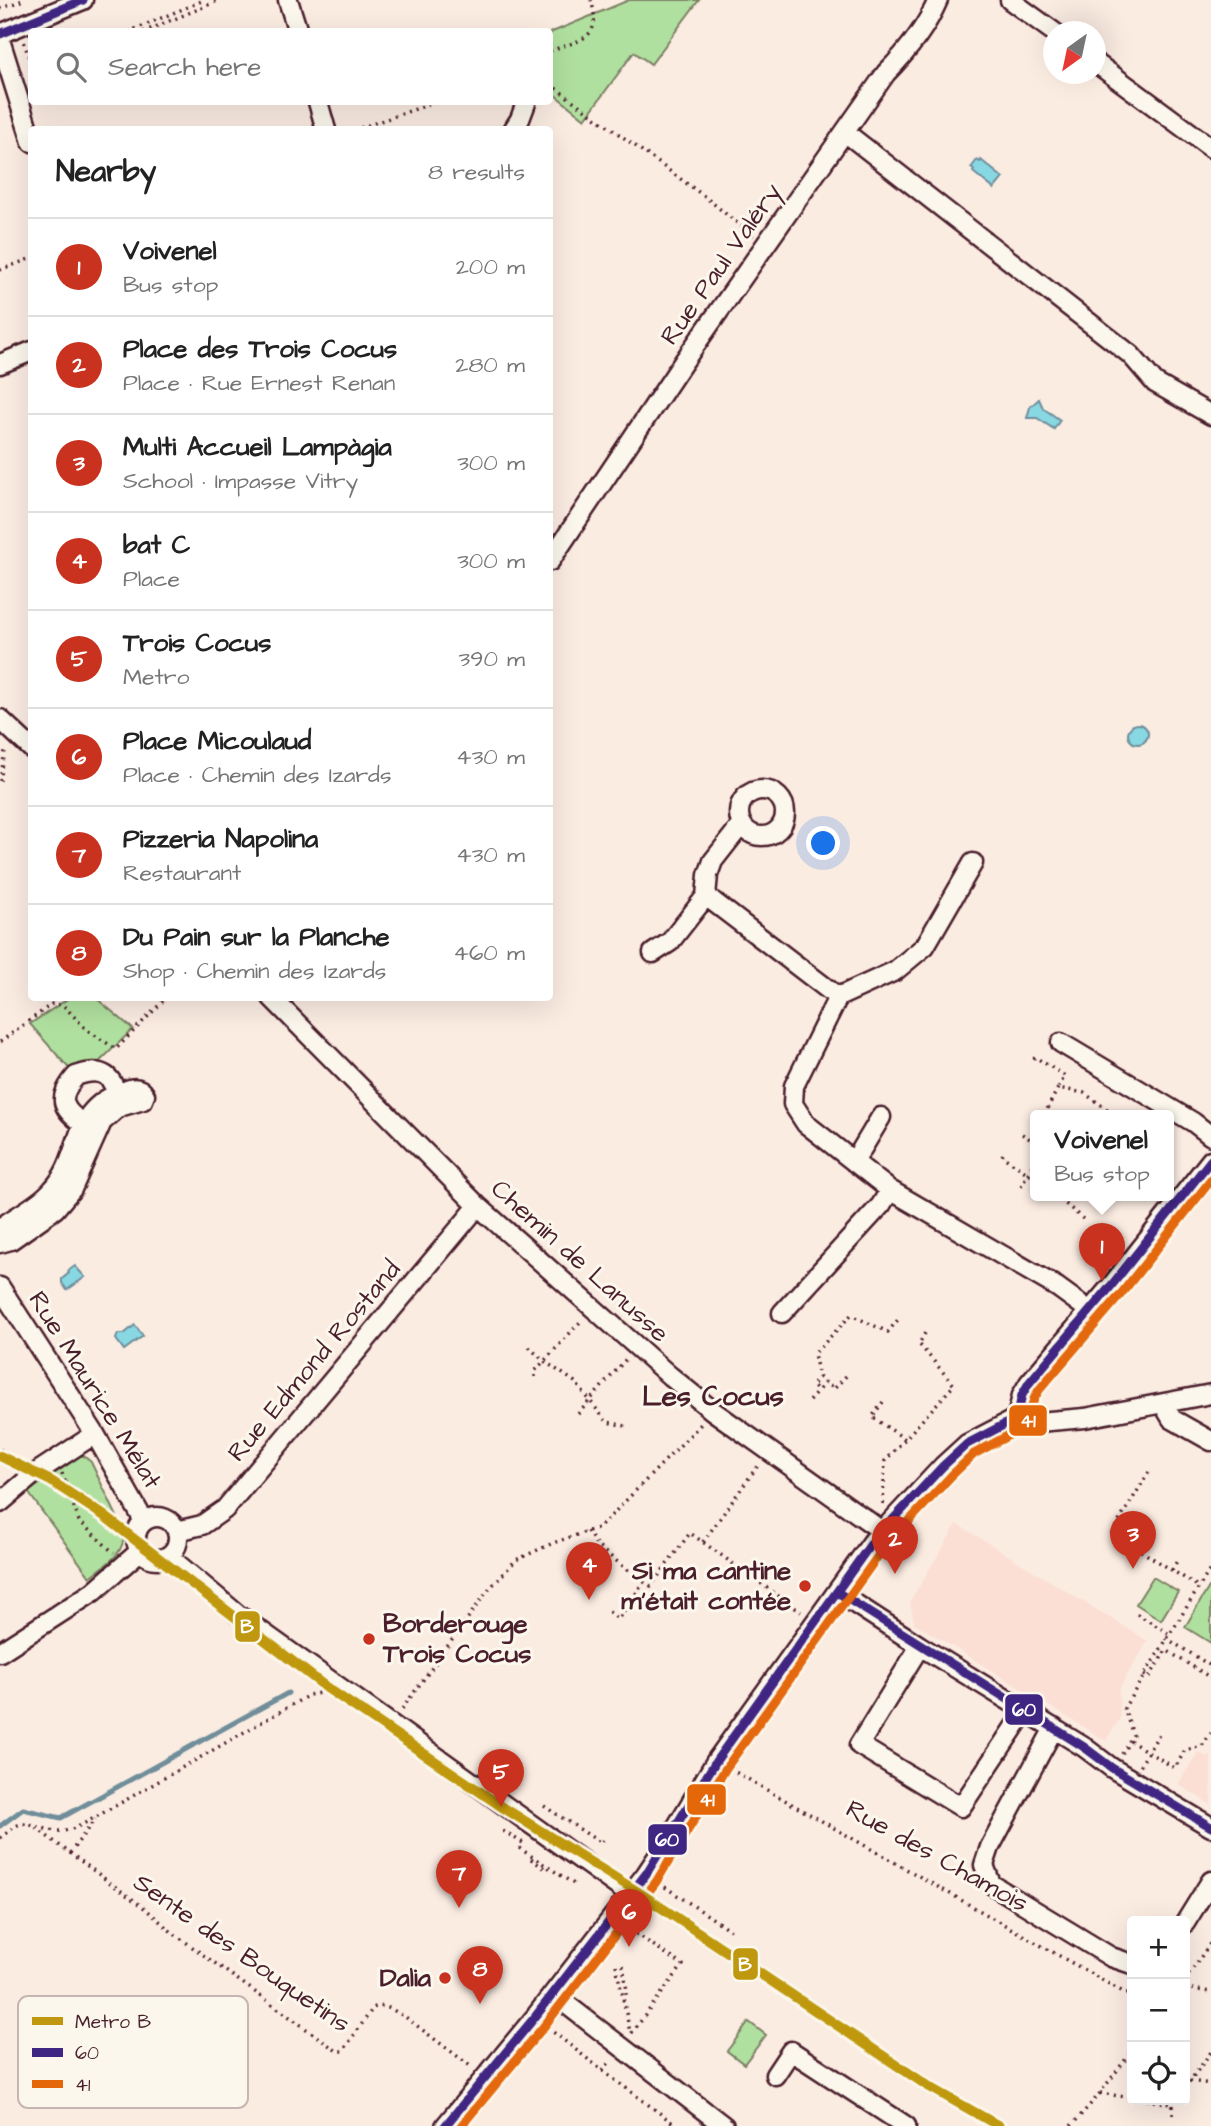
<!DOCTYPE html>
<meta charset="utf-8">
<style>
:root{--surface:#fff;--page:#f2f2f2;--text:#222;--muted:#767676;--line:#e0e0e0;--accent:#c8321e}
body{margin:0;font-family:"Architects Daughter",sans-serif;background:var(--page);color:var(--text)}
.controls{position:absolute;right:21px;bottom:21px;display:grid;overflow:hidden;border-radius:7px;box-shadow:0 7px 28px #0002}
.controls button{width:63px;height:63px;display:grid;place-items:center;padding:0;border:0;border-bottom:2px solid var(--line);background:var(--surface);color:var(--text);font:35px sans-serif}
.compass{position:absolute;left:1043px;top:21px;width:63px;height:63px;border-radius:50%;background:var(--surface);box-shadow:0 7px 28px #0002;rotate:213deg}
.you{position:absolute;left:824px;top:844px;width:24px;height:24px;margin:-18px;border:5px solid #fff;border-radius:50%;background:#1a73e8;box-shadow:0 0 0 10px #1a73e833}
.badge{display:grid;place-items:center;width:46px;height:46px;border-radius:50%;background:var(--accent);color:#fff;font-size:23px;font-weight:700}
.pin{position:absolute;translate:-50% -58px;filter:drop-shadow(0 2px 4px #0008)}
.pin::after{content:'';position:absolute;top:37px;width:24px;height:21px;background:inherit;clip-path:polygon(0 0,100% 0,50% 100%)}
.popup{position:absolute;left:1030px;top:1110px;width:144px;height:91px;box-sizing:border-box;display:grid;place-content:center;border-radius:7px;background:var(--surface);filter:drop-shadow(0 2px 5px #0005);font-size:23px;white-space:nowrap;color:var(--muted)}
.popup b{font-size:26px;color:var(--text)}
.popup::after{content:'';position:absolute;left:50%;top:100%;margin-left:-14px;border:14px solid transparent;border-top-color:var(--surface)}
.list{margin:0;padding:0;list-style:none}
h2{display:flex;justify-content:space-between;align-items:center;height:91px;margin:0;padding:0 28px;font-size:30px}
h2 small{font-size:23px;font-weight:400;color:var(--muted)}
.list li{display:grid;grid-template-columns:46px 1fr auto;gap:21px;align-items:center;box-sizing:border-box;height:98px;padding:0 28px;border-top:2px solid var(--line)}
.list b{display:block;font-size:26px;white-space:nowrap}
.list p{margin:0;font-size:23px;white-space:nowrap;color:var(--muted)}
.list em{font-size:23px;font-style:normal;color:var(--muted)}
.icon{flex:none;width:38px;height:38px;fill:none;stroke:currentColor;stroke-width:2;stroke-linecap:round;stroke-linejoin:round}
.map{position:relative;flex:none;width:1211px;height:2126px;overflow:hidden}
.search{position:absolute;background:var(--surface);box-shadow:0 7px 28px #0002;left:28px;top:28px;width:525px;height:77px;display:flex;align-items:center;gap:18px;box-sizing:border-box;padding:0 24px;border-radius:7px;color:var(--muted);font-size:26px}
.panel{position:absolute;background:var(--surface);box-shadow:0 7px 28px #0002;left:28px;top:126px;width:525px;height:875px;border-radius:7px}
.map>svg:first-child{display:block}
</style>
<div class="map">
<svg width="1211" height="2126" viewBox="0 0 1211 2126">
<rect width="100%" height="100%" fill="#fbece2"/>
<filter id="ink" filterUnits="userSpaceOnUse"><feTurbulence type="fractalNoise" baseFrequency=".0143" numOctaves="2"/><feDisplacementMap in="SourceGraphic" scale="14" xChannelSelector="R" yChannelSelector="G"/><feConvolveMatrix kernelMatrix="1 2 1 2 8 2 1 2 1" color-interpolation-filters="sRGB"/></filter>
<g filter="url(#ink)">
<path fill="#fbdfd5" d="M957,1524L1148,1641L1119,1689L1120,1718L1106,1741L914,1623L910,1601Z
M1198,1752L1208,1757L1211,1753V1805L1178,1784Z"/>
<path fill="#b0e09f" stroke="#7d8065" stroke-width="2" d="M629,0H699L651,64L634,52L585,119L550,91V33Z
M69,998H96L133,1029L94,1067L73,1073L30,1024Z
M80,1456H84L91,1462L123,1529C128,1552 107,1564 90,1577L28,1492Z
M1153,1577L1178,1592L1161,1620L1136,1604Z
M1209,1587L1211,1588V1643L1185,1627Z
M749,2022L766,2035L744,2064L727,2051Z"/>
<path fill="#88d8e4" stroke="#6f8e9a" stroke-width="2" d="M977,160L980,162L981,160L1003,178L994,189L973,172L974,170L971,168Z
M1039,399L1043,408L1060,420L1054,429L1037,418H1027L1030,407Z
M1128 734a10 10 0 1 1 20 0a10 10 0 1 1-20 0Z
M75,1266L85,1277L67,1290L62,1283V1279L69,1273L68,1271Z
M135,1325L143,1336L124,1350L116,1339L118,1334H124Z"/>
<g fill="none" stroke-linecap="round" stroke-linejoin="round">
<path stroke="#6f8e9a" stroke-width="5" d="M0,1826L23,1809L61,1818L288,1693"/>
<defs>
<path id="minor" d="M288,0L298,32
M1010,0L1054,32
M0,34L83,0
M0,40L32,142
M1096,63L1211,148
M318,102L326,130
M513,130L520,119L526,103
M846,133L1131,355L1155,383L1211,415
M0,364L32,351
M550,561L684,361L886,73C907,52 926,28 938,0
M0,719L32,749
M739 813a23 23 0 1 1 46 0a23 23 0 1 1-46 0Z
M706,896L838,997L794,1086L793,1104L806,1124L890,1190L1057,1287L1090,1311
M653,953L670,942L706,896L708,875L713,861L742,824
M838,997L895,971L925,946L973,863
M272,998L478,1206L670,1376L713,1411L882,1531
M1061,1043L1193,1122L1211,1136
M83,1124C61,1108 57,1098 76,1076C103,1066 115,1076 118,1104
M854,1162L881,1117
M0,1228C17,1215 38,1206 52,1190C85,1155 67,1109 127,1090C135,1087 140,1087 145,1095L143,1100L119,1107L102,1122L72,1189L55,1209L11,1240L0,1243
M0,1287L95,1434L144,1521
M782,1313L881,1205L890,1190
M1163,1404L1172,1419L1211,1441
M1017,1418L1038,1422L1085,1418L1211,1394
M0,1503L34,1474L95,1434
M136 1538a21 21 0 1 1 42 0a21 21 0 1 1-42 0Z
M177,1531L202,1525L225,1509L478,1206
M168,1556L237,1614L630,1895
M837,1592L920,1646L1084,1747L1112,1768L1211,1827
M920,1646L859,1745L961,1807L1025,1711
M0,1652L93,1592L140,1551
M1054,1728L990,1847L984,1865L991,1884L1111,1957L1132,1964
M1185,1923L1211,1881
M553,1994L724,2126
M775,2075L791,2051L906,2126
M445,2126L535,2017L646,1874L668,1841L716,1761L873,1541L943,1466L967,1444L1017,1418L1022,1395L1029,1383L1111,1286L1211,1160"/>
</defs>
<use href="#minor" stroke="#4a1f2b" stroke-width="23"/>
<path stroke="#4a1f2b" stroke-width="3.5" stroke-dasharray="2 5" stroke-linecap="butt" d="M0,9L23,0
M128,32L204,0
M143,32L220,0
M24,42L32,67
M550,51C581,39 603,40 591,0
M550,84L704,196L753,236
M354,130L436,102
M0,270L32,258
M0,781L5,751L4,747
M0,1042L52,1004L63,1005L87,1030L116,1049L166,998
M1034,1059L1035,1057L1065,1076L1058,1088
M1044,1115L1058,1088L1084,1093L1116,1115
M1022,1134L1033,1141
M1003,1154L1002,1156L1036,1179
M1021,1186L1036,1159
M1055,1195L1083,1219
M529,1347L544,1361L575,1382L607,1422L626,1426
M846,1376L834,1389L819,1377L814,1354L851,1315L888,1332L900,1317
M535,1377V1371L582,1320
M819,1377L812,1385L818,1391L825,1382
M809,1401L818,1391
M883,1402L872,1417L905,1439
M578,1414L626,1359
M0,1449L21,1464
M1149,1472L1112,1533L1199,1587
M62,1473L79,1521L114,1553
M883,1504L885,1461L954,1385L919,1344L925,1333
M587,1531L598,1547L644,1582
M703,1542L759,1464
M1133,1546L1139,1536
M1172,1570L1178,1559
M609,1612L618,1619L644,1582L651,1586L690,1533L801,1612
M1137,1614L1168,1633
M1166,1638L1211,1666
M1144,1675L1149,1678L1166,1650L1211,1678
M402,1709L489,1589L516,1560L553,1543L600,1527L702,1423
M1130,1741L1175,1768L1185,1750L1202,1746L1211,1733
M1122,1754L1133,1735L1124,1708L1211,1568
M1140,1766L1160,1732
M730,1769L1132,1997
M544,1806L601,1843L603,1840
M36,1828L147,1910L173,1933L337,2051H343L373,2008C384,2003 394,2011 404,2016L473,2068
M503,1831L523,1843
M0,1838C6,1834 12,1828 18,1825C28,1821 48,1832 61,1831C73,1831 86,1822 96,1817L309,1695L320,1693
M519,1848L574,1884L573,1887
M70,1853L95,1819
M531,1859L547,1870
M659,1883L730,1930
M624,1926L683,1965L631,2034
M616,1965L630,2032
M623,1965L627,1991L623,2001
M1185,1980L1211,1942
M1185,1988L1211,1992
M548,2028L603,2071L611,2060
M603,2071L677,2126
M1190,2081L1211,2084
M1185,2088L1211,2052
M1100,2093L1132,2098
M1147,2100L1173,2104
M1173,2114V2104L1176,2100
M1071,2126L1097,2097L1132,2051"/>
<use href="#minor" stroke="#fbf7ec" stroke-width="18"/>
<defs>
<path id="bus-1" d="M0,34L83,0
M837,1592L1084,1747L1112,1768L1211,1827
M445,2126L535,2017L646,1874L716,1761L873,1541L943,1466L967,1444L1017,1418L1022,1395L1029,1383L1111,1286L1211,1160"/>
<path id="bus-2" d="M461,2126L545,2025L656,1882L726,1768L883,1549L952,1475L974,1454L1026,1426L1034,1399L1039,1390L1121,1294L1211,1180"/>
</defs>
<use href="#bus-1" stroke="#fbf7ec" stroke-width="14"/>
<use href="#bus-2" stroke="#fbf7ec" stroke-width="14"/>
<use href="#bus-1" stroke="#3f2682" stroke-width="9"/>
<use href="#bus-2" stroke="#e46809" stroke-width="9"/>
<defs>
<path id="metro-1" d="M0,1456L51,1481L103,1515L327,1688L504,1808L641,1894L928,2086L999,2126"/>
</defs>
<use href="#metro-1" stroke="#fbf7ec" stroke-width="16"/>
<use href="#metro-1" stroke="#c0980f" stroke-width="10"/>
</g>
</g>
<g fill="#c8321e" stroke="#fbf7ec" stroke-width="2.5">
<circle cx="805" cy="1586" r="7"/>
<circle cx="369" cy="1639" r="7"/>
<circle cx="445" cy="1978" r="7"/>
</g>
<g text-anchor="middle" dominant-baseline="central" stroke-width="6" stroke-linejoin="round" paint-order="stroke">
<g font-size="26" fill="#4a1f2b" stroke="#fbf7ec">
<text transform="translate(721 264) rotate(-55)">Rue Paul Valéry</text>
<text transform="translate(580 1261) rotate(42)">Chemin de Lanusse</text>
<text transform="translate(314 1361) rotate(-50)">Rue Edmond Rostand</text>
<text transform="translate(95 1390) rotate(58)">Rue Maurice Mélat</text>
<text transform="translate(937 1856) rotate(29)">Rue des Chamois</text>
<text transform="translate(242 1953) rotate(35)">Sente des Bouquetins</text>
</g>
<g font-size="26" font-weight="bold" fill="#4a1f2b" stroke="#fbf7ec" text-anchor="end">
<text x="791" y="1571">Si ma cantine<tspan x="791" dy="30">m'était contée</tspan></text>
<text x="383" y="1624" text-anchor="start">Borderouge<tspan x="383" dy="30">Trois Cocus</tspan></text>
<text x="431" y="1978">Dalia</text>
</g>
<g font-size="28" font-weight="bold" fill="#4a1f2b" stroke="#fbf7ec">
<text x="713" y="1396">Les Cocus</text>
</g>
</g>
<rect x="18" y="1996" width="230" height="112" rx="10" fill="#fbf7ec" stroke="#c6b6b2" stroke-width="2"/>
<rect x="32" y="2017" width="31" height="8" fill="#c0980f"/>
<rect x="32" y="2048" width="31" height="9" fill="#3f2682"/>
<rect x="32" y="2080" width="31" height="8" fill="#e46809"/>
<g font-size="19" fill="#4a1f2b">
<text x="75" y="2028">Metro B</text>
<text x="75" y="2059">60</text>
<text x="75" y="2091">41</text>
</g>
<g stroke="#fbf7ec" stroke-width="2.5">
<rect x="1008" y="1404" width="40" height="33" rx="7" fill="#e46809"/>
<rect x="234" y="1610" width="27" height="33" rx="7" fill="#c0980f"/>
<rect x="1004" y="1693" width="40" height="33" rx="7" fill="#3f2682"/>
<rect x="686" y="1783" width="41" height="33" rx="7" fill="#e46809"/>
<rect x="647" y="1823" width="41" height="33" rx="7" fill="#3f2682"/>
<rect x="732" y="1947" width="27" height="34" rx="7" fill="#c0980f"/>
</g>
<g font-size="19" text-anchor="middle" font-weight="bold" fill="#fff">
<text x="1028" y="1427">41</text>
<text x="247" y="1633">B</text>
<text x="1024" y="1716">60</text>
<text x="707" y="1806">41</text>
<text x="667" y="1846">60</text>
<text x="745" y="1971">B</text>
</g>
</svg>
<div class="controls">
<button>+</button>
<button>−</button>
<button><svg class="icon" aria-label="locate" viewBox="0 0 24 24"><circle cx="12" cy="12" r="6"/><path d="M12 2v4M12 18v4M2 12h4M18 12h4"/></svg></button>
</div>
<svg class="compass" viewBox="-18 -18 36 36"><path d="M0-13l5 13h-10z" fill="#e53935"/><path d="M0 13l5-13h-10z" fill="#767676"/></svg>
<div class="you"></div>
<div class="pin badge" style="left:1102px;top:1281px">1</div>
<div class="popup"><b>Voivenel</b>Bus stop</div>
<div class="pin badge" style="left:895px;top:1574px">2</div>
<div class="pin badge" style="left:1133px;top:1569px">3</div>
<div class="pin badge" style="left:589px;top:1600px">4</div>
<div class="pin badge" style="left:501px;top:1807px">5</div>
<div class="pin badge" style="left:629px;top:1947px">6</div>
<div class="pin badge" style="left:459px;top:1908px">7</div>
<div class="pin badge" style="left:480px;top:2004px">8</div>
<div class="search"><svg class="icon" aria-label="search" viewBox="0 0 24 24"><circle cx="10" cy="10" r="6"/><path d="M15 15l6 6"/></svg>Search here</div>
<section class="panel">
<h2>Nearby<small>8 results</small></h2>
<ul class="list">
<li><span class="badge">1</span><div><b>Voivenel</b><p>Bus stop</p></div><em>200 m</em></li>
<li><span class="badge">2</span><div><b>Place des Trois Cocus</b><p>Place · Rue Ernest Renan</p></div><em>280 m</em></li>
<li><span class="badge">3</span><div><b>Multi Accueil Lampàgia</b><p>School · Impasse Vitry</p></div><em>300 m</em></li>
<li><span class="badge">4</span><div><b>bat C</b><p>Place</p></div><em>300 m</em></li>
<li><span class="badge">5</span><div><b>Trois Cocus</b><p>Metro</p></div><em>390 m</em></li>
<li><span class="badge">6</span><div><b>Place Micoulaud</b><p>Place · Chemin des Izards</p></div><em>430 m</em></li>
<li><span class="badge">7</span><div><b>Pizzeria Napolina</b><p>Restaurant</p></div><em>430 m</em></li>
<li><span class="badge">8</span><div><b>Du Pain sur la Planche</b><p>Shop · Chemin des Izards</p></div><em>460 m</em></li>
</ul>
</section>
</div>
